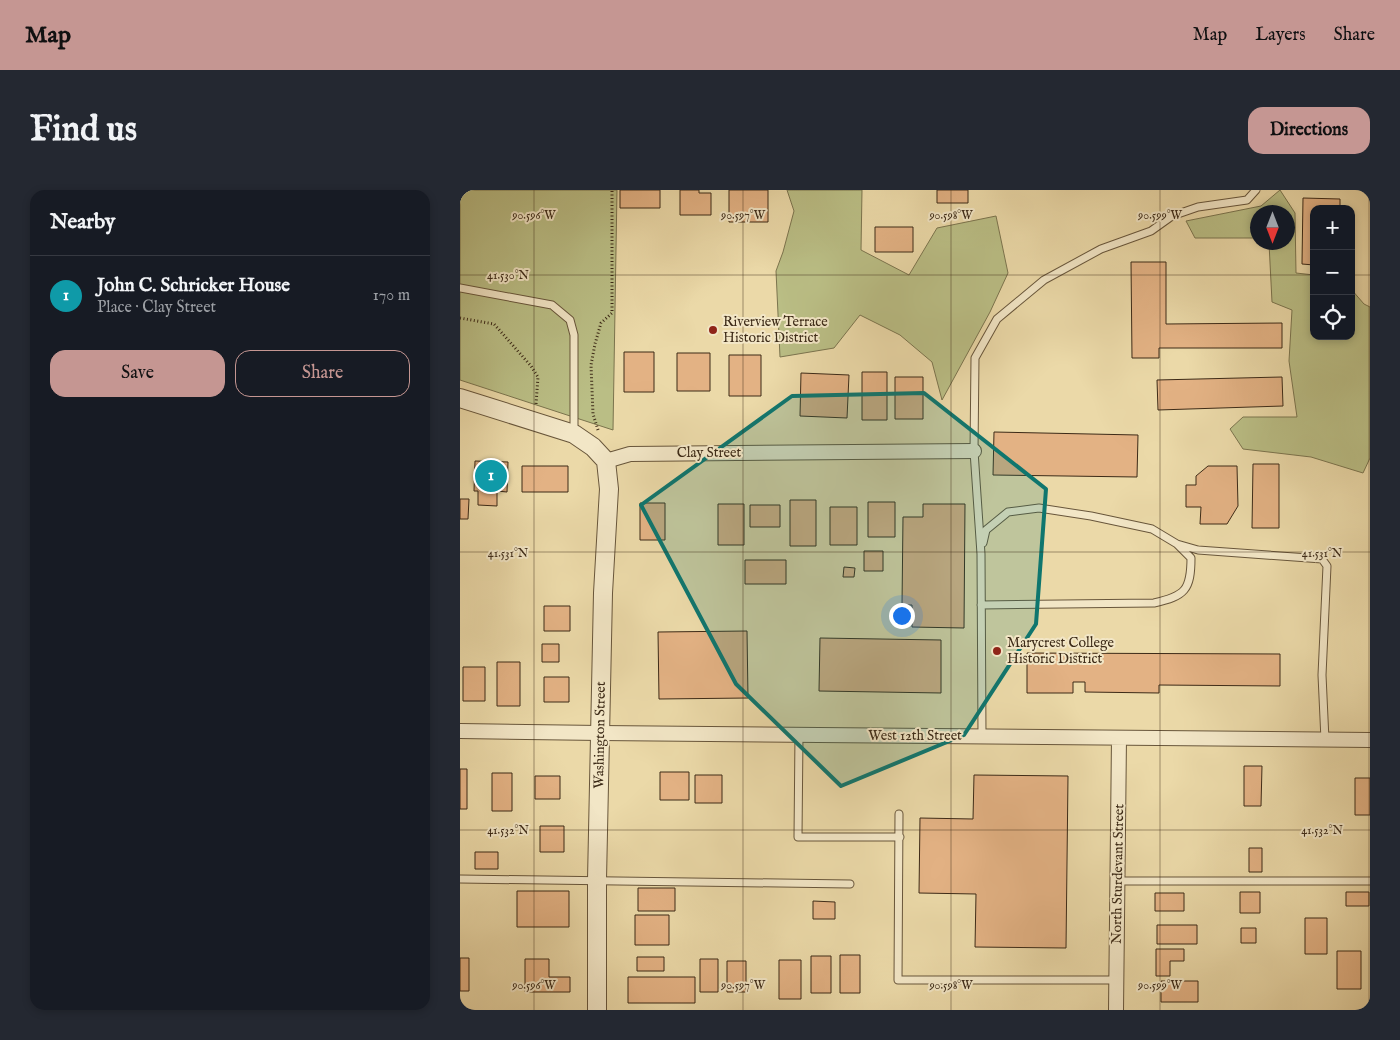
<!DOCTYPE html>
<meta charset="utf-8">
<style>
:root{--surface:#171b24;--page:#242831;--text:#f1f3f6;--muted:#9ea1a6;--line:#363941;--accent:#c59692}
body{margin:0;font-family:"IM FELL English",serif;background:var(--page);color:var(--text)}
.controls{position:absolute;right:15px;top:15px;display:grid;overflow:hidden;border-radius:10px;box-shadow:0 2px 8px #0003}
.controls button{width:45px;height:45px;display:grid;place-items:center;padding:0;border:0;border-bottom:1px solid var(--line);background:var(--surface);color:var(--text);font:25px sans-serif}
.compass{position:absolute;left:790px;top:15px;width:45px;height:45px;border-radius:50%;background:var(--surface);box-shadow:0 2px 8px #0003;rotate:180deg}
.you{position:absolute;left:441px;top:425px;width:18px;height:18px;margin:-12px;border:4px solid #fff;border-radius:50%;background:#1a73e8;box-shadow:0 0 0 8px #1a73e833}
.badge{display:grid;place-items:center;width:32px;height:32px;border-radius:50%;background:var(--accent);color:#fff;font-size:16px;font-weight:700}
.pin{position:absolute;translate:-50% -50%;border:2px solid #fff;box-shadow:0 1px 5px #0006}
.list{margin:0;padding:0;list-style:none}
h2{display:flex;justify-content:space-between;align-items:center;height:65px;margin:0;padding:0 20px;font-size:21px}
h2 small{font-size:16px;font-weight:400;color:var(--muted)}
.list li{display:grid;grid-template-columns:32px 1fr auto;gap:15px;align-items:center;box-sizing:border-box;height:80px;padding:0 20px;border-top:1px solid var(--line)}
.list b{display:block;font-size:19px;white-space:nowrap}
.list p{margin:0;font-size:16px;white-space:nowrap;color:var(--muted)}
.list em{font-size:16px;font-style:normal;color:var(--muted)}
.actions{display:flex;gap:10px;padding:15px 20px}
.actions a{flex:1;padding:11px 0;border:1px solid var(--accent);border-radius:15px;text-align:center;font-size:18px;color:var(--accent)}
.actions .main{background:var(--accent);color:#111}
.icon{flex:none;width:28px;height:28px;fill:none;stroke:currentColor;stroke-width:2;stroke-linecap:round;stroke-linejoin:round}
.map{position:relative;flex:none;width:910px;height:820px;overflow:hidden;border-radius:15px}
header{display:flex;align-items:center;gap:30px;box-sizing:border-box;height:70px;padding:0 25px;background:var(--accent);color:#111}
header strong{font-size:24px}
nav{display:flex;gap:28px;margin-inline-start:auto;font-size:18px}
.intro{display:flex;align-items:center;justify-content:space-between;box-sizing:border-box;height:120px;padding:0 30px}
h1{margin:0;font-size:35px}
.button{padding:12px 22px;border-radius:15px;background:var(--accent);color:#111;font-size:18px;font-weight:700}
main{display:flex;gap:30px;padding:0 30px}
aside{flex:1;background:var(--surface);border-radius:15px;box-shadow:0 2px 8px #0003}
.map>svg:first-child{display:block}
</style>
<header>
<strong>Map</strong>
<nav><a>Map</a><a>Layers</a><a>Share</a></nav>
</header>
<div class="intro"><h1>Find us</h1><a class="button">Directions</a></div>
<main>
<aside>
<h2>Nearby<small></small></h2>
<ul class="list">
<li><span class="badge" style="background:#0f9aa8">1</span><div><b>John C. Schricker House</b><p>Place · Clay Street</p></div><em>170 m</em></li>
</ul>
<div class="actions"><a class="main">Save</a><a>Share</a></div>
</aside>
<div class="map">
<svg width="910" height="820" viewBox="0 0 910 820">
<rect width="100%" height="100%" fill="#ebd9a8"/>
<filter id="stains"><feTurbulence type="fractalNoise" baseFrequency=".004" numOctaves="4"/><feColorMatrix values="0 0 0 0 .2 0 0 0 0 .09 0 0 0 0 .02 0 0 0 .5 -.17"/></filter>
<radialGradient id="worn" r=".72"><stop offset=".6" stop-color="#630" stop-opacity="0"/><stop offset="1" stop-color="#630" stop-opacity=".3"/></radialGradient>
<path fill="#babe85" stroke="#7b744e" d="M0,0H157L153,240L0,190Z
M327,0H402L401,60L449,85L477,38L536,26L548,83L530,122L482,210L472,172L440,145L400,125L374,158L320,167L316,81L323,62L334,21Z
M820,0L835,23L836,83L854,85V146H891V99L904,114L910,117V268L903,283L851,267L783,259L770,239L783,227H837L829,171L832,120L812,112L809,53L828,52V22H798L797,48H735L726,31L801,16Z"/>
<path fill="#e3b284" stroke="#3c2a17" d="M160,0H200V18H160Z
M220,0H239V3H251V25H220Z
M269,0H308V32H269Z
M477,0H508V13H477Z
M843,8L880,9V19H854V75L842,74Z
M415,37H453V62H415Z
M671,72H706V134L822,133V158H699V168H672Z
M164,162H194V202H164Z
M217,163H250V201H217Z
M269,165H301V206H269Z
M402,182H427V230H402Z
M341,183L389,185L387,228L340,226Z
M435,187H463V229H435Z
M822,187L823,216L698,220L697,190Z
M534,242L678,245L677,287L533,285Z
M15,271L48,272L47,302L37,301V316L18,315V301H14Z
M793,274H819V338H792Z
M62,276H108V302H62Z
M748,276H777L778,316L767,334H740L741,317H726V295H736V286Z
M0,309H9L8,329H0Z
M330,310H356V356H330Z
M408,312H435V347H408Z
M180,313H205V350H180Z
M258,314H284V355H258Z
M463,314H505L504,438L452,437V415H442L443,327H463Z
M290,315H320V337H290Z
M370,317H397V355H370Z
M404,361H423V381H404Z
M285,370H326V394H285Z
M384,377L395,378L394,387H383Z
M84,416H110V441H84Z
M287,441L288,508L199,509L198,442Z
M360,448L481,450V503L359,501Z
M82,454H99V472H82Z
M567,463L820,464V496L699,495V503L625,502V492H613V503H567Z
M37,472H60V516H37Z
M3,477H25V511H3Z
M84,487H109V512H84Z
M784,576H802L801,616H784Z
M0,579H7V619H0Z
M200,582H229V610H200Z
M32,583H52V621H32Z
M235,585H262V613H235Z
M514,585L608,586L606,758L515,757L516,704L459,703L460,628L513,629Z
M75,586H100V609H75Z
M895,588H910V625H895Z
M80,636H104V662H80Z
M789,658H802V682H789Z
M15,662H38V679H15Z
M178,698H215V721H178Z
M57,701H109V737H57Z
M780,702H800V723H780Z
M886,702H909V716H886Z
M695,703H724V721H695Z
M353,711L375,712V729H353Z
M175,725H209V755H175Z
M845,728H867V764H845Z
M697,735H737V754H697Z
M781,738H796V753H781Z
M696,759H724V771H710V786H696Z
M877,761H901V799H877Z
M380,765H400V803H380Z
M351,766H371V803H351Z
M177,767H204V781H177Z
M0,768H9V801H0Z
M65,769H89V787H110V802H65Z
M240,769H258V802H240Z
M319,770H341V809H319Z
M267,771H286V802H267Z
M168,787H235V813H168Z
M701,791H738V812H701Z"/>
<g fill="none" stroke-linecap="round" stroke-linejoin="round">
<defs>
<path id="service" d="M0,98L92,115L110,130L114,145V244
M717,354L738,360L862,369L867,376L862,485L865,550
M521,415L694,413C725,406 731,400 731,368L717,354L692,339L631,326L579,318L548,322L526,340L523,353
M339,545L338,647H440
M522,546L521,364L514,261L515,168L537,129L584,90L641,59L691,41L712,26L738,17L787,10L796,0
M439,624L438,790H656
M0,689L390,694
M658,691H910"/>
<path id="minor" d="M146,271L170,264L514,261
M0,541L140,543L910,550
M656,820L659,548"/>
<path id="tertiary" d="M0,208L114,244L133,257L146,271L149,299L143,403L137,690V820"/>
</defs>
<use href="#service" stroke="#68563b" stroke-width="9"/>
<use href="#minor" stroke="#68563b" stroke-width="16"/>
<use href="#tertiary" stroke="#68563b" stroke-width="20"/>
<path stroke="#3c2a17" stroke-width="3" stroke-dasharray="1 2.5" stroke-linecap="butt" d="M0,128L34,134L71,176L78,187L76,214
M138,240L133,224L131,175L135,154L141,133L152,123V0"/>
<use href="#service" stroke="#f2e6c6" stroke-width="7"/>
<use href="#minor" stroke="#f2e6c6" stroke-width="14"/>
<use href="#tertiary" stroke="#f2e6c6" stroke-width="18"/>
</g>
<path fill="#0f766e" fill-opacity="0.2" stroke="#0f766e" stroke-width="4" stroke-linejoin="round" d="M464,203L586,299L576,434L504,545L381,596L276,494L181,315L332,206Z"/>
<path fill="none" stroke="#3c2a17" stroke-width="1" stroke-opacity="0.45" d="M74,0V820M283,0V820M491,0V820M700,0V820M909,0V820M0,85H854M891,85H910M0,362H910M0,640H910"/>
<g fill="#8f2418" stroke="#f2e6c6" stroke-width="2">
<circle cx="253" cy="140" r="5"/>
<circle cx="537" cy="461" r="5"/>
</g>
<g text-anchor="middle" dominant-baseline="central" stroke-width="4" stroke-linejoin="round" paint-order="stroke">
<g font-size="14" fill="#3c2a17" stroke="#f2e6c6" text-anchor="start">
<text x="263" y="132">Riverview Terrace<tspan x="263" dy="16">Historic District</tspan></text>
<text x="547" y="453">Marycrest College<tspan x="547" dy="16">Historic District</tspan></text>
</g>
<g font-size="14" fill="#3c2a17" stroke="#f2e6c6">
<text x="249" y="263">Clay Street</text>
<text transform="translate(140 545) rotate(-89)">Washington Street</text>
<text x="455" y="546">West 12th Street</text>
<text transform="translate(658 684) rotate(-89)">North Sturdevant Street</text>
</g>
</g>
<g font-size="12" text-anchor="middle" fill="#3c2a17" stroke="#f2e6c6" stroke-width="4" stroke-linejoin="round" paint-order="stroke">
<text x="74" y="29">90.596°W</text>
<text x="283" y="29">90.597°W</text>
<text x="491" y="29">90.598°W</text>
<text x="700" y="29">90.599°W</text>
<text x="48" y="89">41.530°N</text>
<text x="862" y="367">41.531°N</text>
<text x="48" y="367">41.531°N</text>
<text x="862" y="644">41.532°N</text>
<text x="48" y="644">41.532°N</text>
<text x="74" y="799">90.596°W</text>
<text x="283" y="799">90.597°W</text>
<text x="491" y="799">90.598°W</text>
<text x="700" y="799">90.599°W</text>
</g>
<rect width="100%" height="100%" filter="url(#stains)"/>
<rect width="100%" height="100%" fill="url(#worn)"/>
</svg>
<div class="controls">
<button>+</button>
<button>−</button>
<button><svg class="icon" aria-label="locate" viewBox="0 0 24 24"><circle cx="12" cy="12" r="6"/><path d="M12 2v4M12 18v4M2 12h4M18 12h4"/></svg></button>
</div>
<svg class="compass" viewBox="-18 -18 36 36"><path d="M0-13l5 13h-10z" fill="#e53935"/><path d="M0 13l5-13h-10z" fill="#9ea1a6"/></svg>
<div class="you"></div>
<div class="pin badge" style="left:31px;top:286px;background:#0f9aa8">1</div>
</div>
</main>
